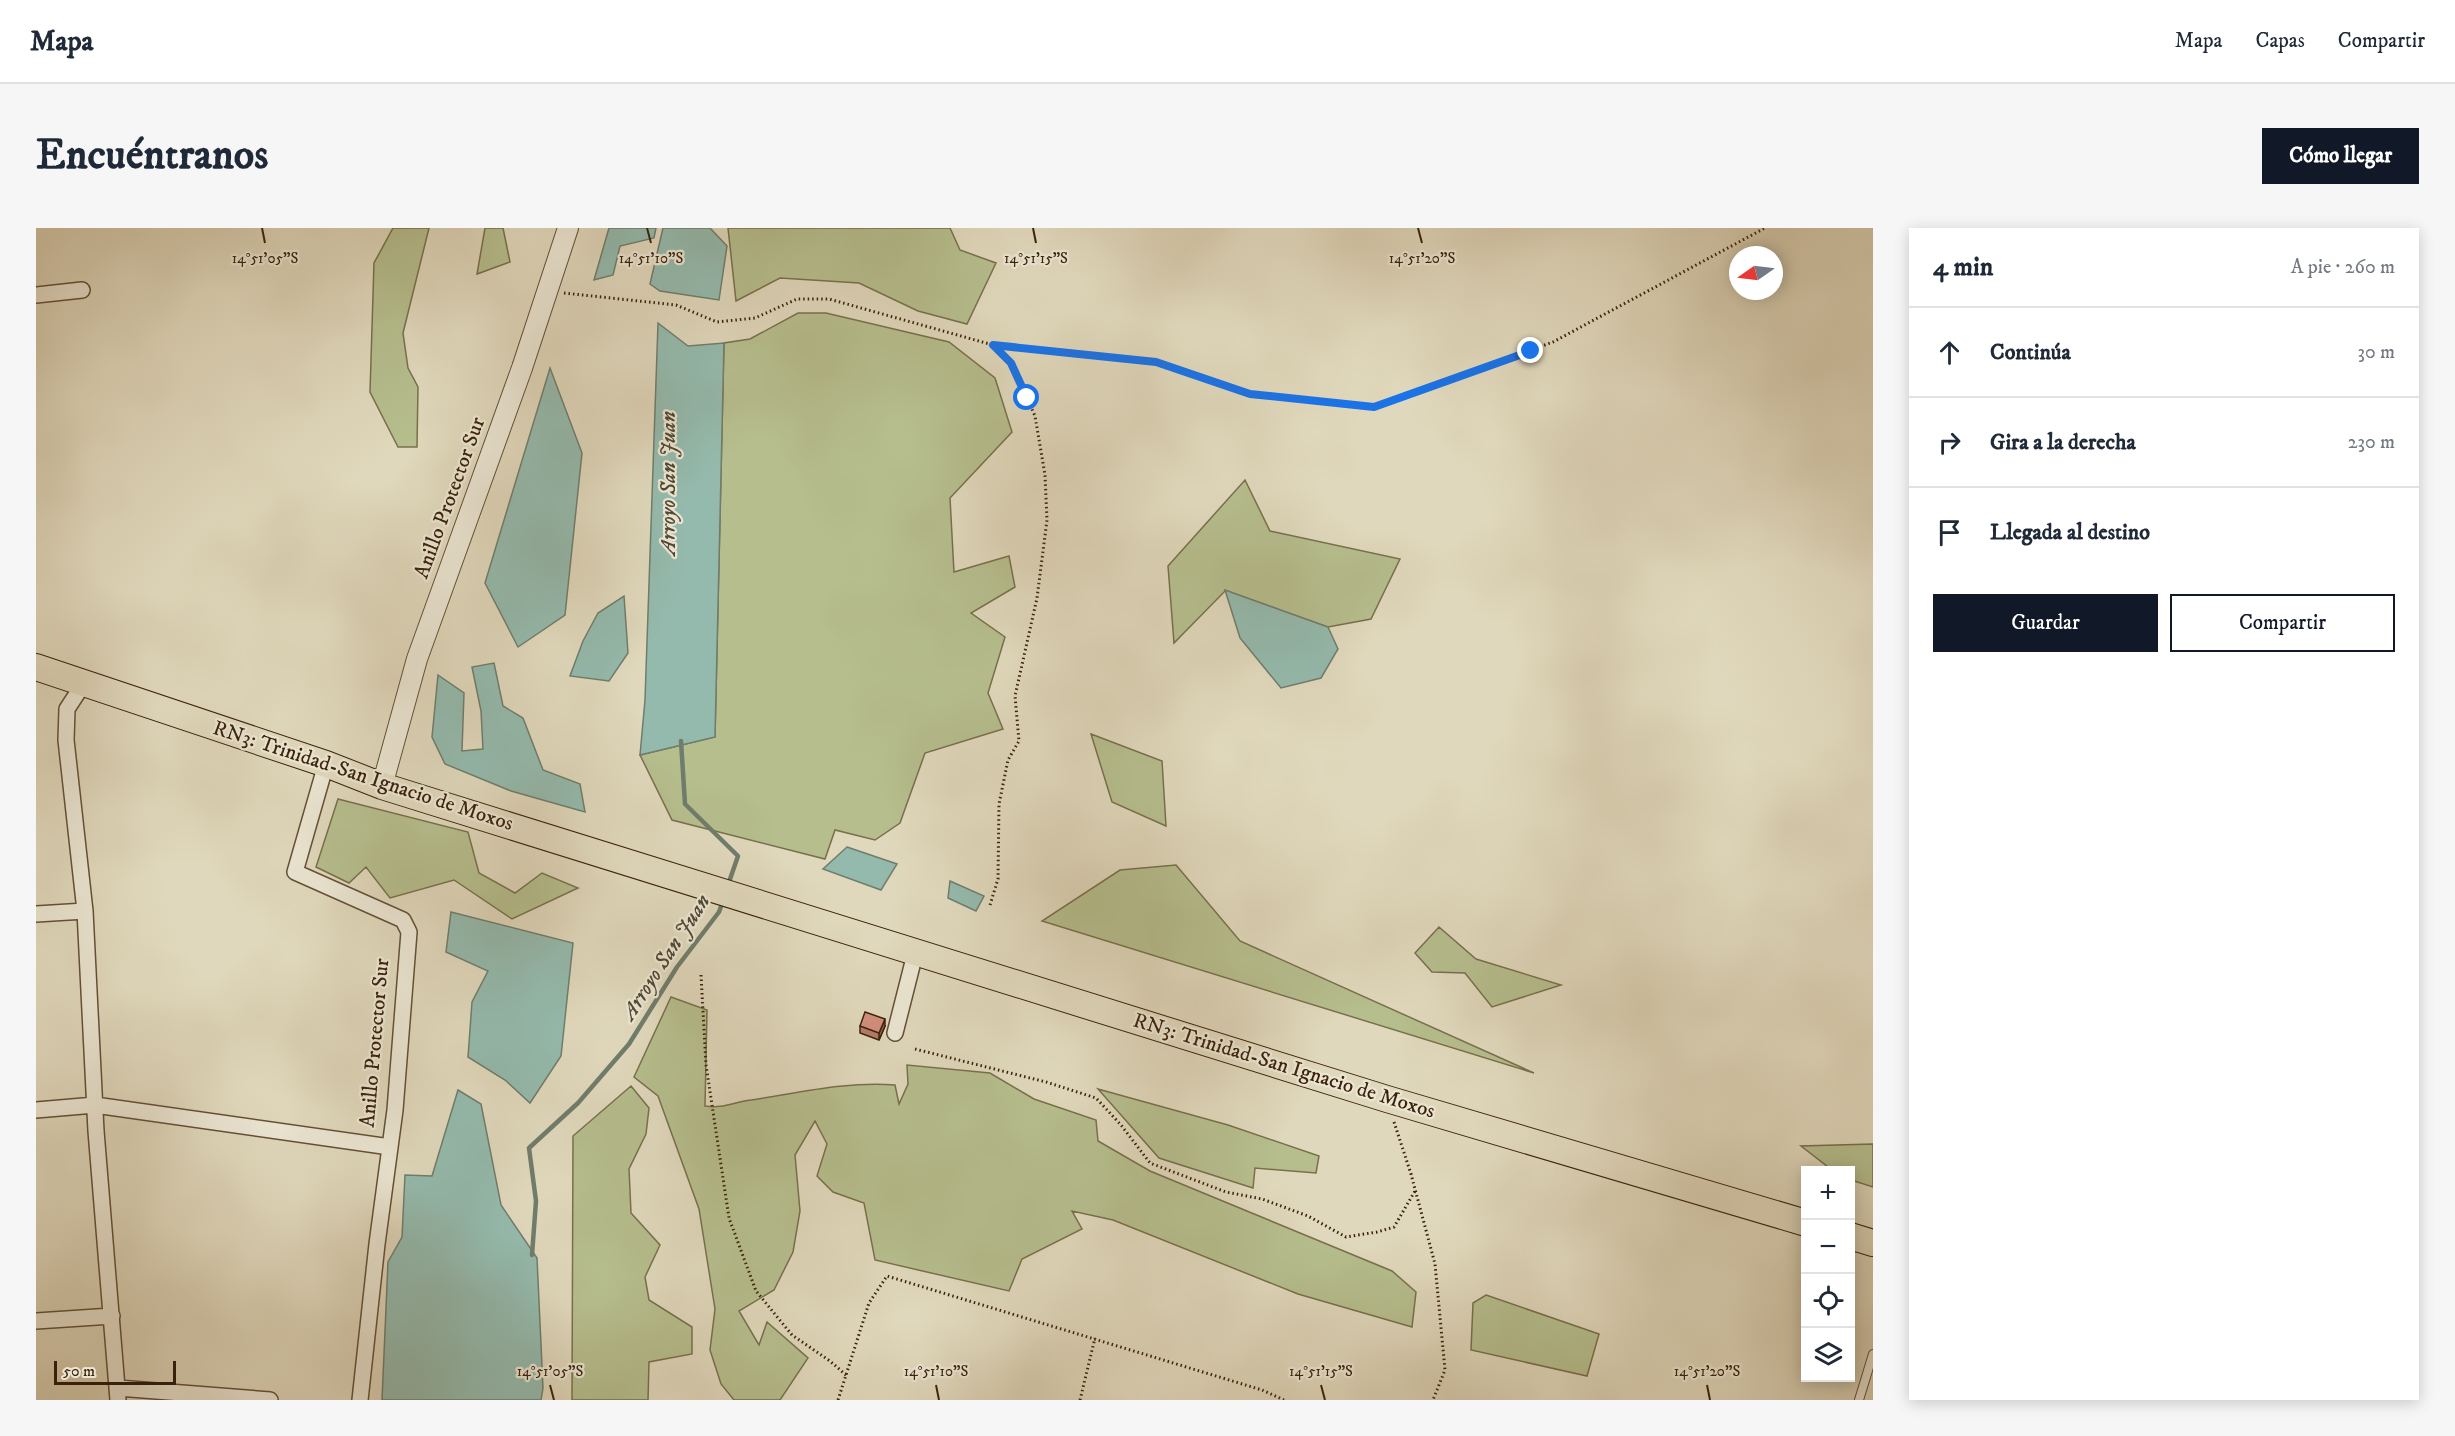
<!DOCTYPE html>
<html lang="es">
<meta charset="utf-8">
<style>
:root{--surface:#fff;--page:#f6f6f7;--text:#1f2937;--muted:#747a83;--line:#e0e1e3;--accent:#111827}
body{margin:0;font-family:"IM FELL DW Pica",serif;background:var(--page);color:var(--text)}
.controls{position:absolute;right:18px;bottom:18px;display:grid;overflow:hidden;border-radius:0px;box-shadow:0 3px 15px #0003}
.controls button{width:54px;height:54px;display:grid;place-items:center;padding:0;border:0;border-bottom:2px solid var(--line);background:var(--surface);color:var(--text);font:30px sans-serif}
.compass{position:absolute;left:1693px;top:18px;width:54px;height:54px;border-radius:50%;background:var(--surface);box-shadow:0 3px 15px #0003;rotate:256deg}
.scale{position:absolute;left:18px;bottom:15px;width:122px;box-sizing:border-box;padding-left:6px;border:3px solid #3a220a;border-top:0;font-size:16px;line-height:21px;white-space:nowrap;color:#3a220a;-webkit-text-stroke:4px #ebe6d3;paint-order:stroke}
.stop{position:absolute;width:18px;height:18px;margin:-14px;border:4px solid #1a73e8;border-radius:50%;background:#fff}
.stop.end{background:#1a73e8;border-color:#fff;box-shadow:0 2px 6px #0008}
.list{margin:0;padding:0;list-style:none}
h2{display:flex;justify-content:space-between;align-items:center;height:78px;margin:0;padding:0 24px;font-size:26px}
h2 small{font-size:20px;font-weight:400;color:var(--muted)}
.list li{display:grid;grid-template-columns:39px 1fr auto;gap:18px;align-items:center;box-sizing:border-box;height:90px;padding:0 24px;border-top:2px solid var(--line)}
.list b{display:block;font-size:22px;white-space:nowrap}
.list em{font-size:20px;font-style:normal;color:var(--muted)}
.actions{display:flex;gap:12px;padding:18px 24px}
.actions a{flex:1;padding:14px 0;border:2px solid var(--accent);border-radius:0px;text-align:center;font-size:21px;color:var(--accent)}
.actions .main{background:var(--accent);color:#fff}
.icon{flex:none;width:33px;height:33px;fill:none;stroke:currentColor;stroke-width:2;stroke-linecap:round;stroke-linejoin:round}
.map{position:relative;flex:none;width:1837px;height:1172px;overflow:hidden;border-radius:0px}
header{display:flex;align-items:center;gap:36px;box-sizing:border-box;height:84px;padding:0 30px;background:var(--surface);border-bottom:2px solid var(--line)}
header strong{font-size:28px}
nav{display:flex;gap:33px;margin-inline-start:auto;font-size:21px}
.intro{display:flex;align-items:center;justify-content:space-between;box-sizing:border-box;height:144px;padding:0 36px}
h1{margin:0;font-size:42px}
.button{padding:15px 27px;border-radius:0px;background:var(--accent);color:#fff;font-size:21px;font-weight:700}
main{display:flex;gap:36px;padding:0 36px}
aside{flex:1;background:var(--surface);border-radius:0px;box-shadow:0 3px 15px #0003}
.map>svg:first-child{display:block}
</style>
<header>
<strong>Mapa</strong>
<nav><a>Mapa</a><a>Capas</a><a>Compartir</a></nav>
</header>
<div class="intro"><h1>Encuéntranos</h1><a class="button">Cómo llegar</a></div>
<main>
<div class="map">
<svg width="1837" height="1172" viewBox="0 0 1837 1172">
<rect width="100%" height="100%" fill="#e0d8bc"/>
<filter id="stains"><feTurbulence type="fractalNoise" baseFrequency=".00333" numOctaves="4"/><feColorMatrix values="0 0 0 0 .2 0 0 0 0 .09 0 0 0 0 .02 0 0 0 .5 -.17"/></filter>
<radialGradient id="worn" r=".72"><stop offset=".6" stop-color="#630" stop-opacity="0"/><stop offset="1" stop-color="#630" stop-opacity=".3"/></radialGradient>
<path fill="#b6be8e" stroke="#78704c" stroke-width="1.5" d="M357,0H393L367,105L372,140L382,159L381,219H362L334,164L338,35Z
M449,0H467L474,34L441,46Z
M692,0H914L924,22L960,35L931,96L882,83L823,55L744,50L700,73Z
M762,85H790L913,114L959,150L976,204L914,270L918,344L973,328L979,359L935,385L969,409L952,465L967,501L889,525L864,595L839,612L799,602L789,631L636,592L604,527L679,509L688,115L714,111Z
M1209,252L1234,303L1364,331L1335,391L1292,399L1189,363L1138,415L1132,338Z
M1055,506L1126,533L1130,598L1076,574Z
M302,571L432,604L443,645L479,665L506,645L542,660L476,691L418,652L354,670L330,639L313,655L280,639Z
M1140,637L1204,713L1498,845L1006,693L1084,642Z
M1403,699L1440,731L1525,757L1456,779L1429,745L1396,744L1379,725Z
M635,769L671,782L669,878C688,881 697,874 715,872C762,865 812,853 859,857L863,876L872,856L871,837L954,845L998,871L1060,892L1062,913L1114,943L1356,1043L1380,1064L1376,1099L1262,1066L1077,992L1036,983L1046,1001L986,1031L973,1063L839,1032L828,975L797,964L781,948L791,916L779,893L759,927L764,983L757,1024L738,1062L703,1083L723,1117L731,1094L772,1130L744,1172H698L685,1156L674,1122L679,1081L663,981L622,868L598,849Z
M595,858L613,880L610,906L593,941L595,985L624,1017L609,1049L613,1072L656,1099V1126L613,1134L612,1172H536L537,908Z
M1062,861L1192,897L1283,928L1280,945L1219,940L1217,960L1123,930Z
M1837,916V959L1815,952L1814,942H1796L1765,918Z
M1450,1067L1563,1106L1551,1148L1435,1122L1437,1075Z"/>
<path fill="#94baad" stroke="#707d6c" stroke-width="1.5" d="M573,0H620L618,10L584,18L577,47L558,52Z
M627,0H674L691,18L683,72L624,63L614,56Z
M622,95L652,118L688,115L679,509L604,527L609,472Z
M514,140L546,225L529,387L482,419L449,355Z
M1189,362L1292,399L1302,421L1285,450L1245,460L1204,410Z
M588,368L592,425L573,453L534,448L547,413L562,385Z
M458,435L467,478L487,490L507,542L544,556L549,584L475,563L409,536L396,509L402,447L428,465L426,523L447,521L445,483L436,439Z
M811,619L861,636L845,662L787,641Z
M914,653L948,668L940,683L912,670Z
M415,684L537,715L525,828L494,875L469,852L432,829L436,774L452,743L410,724Z
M422,862L445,876L465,977L501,1030L507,1160L505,1172H346L352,1034L366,1009L369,947L396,948Z"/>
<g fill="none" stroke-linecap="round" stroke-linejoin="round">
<path stroke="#707d6c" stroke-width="4.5" d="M645,513L649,576L702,628L692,657
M496,1027L500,973L493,920L542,875L593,816L641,739L683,684L687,673"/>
<defs>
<path id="service" d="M1823,1172L1837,1126"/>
<path id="minor" d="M0,67L46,62
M48,455L31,481L30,512L49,683L60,903L82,1172
M290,536L259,644L367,692L373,704L359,882L341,1016L324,1172
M0,686L49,683
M859,805L880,722
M0,882L59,877L354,919
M0,1093L76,1088
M82,1160L234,1172"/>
<path id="tertiary" d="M346,558L381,431L486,140L532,0"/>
<path id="trunk" d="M0,439L290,536L346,558L1351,871L1770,995
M1814,1008L1837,1015"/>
</defs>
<use href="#service" stroke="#645036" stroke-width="10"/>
<use href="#minor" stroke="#645036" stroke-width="18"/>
<use href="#tertiary" stroke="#645036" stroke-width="22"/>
<use href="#trunk" stroke="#3a220a" stroke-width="28"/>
<path stroke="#3a220a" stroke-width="3" stroke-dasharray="1.5 3" stroke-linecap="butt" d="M528,65L640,77L681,94L719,90L761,71H793L957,117L1120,134L1214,166L1338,179L1517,114L1729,0
M954,677L962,651L963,576L972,532L983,513L979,468L1001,370L1011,292L1009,247L999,188L975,135L958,118
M665,747L670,837L693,990L720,1063L756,1107L794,1133L811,1148
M879,821L1010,854L1060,870L1085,897L1114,935L1190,964L1226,971L1272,988L1310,1009L1341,1004L1358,999L1379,963
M1358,894L1375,946L1399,1036L1409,1142L1397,1172
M802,1172L833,1075L851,1048L1226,1162L1248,1172
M1044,1172L1059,1110"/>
<use href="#service" stroke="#ebe6d3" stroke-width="8"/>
<use href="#minor" stroke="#ebe6d3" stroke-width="15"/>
<use href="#tertiary" stroke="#ebe6d3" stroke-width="20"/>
<use href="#trunk" stroke="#e0d8bc" stroke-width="26"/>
</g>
<path fill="#b57b6c" stroke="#3a220a" stroke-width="1.5" d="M824,798H849L843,812L824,805Z"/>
<path fill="#936458" stroke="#3a220a" stroke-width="1.5" d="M849,791V798L843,812V805Z"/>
<path fill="#d28f7d" stroke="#3a220a" stroke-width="1.5" d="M829,784L849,791L843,805L824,798Z"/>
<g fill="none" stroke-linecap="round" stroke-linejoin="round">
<path stroke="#1a73e8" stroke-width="8" d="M991,170L975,135L957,117L1120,134L1214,166L1338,179L1495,123"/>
</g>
<path fill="none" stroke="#3a220a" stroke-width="2" d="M226,0L229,15M611,0L615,15M997,0L1000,15M1382,0L1386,15M514,1157L518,1172M900,1157L903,1172M1285,1157L1289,1172M1671,1157L1674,1172"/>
<g text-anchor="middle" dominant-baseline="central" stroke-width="4.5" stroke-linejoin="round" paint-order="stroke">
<g font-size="21" fill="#3a220a" stroke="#ebe6d3">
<text transform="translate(414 270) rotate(-70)">Anillo Protector Sur</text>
<text transform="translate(327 548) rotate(18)">RN3: Trinidad-San Ignacio de Moxos</text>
<text transform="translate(339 815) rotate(-85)">Anillo Protector Sur</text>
<text transform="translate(1248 838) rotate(17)">RN3: Trinidad-San Ignacio de Moxos</text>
</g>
<g font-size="22" font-style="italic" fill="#504833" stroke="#ebe6d3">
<text transform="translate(632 255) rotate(-90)">Arroyo San Juan</text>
<text transform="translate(630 729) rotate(-57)">Arroyo San Juan</text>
</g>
</g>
<g font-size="15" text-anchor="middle" fill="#3a220a" stroke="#ebe6d3" stroke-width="4.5" stroke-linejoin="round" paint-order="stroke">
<text x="229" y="35">14°51'05"S</text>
<text x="615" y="35">14°51'10"S</text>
<text x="1000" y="35">14°51'15"S</text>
<text x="1386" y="35">14°51'20"S</text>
<text x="514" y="1148">14°51'05"S</text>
<text x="900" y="1148">14°51'10"S</text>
<text x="1285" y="1148">14°51'15"S</text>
<text x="1671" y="1148">14°51'20"S</text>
</g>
<rect width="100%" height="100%" filter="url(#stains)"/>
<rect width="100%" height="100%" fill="url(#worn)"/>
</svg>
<div class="controls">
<button>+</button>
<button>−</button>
<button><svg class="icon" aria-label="locate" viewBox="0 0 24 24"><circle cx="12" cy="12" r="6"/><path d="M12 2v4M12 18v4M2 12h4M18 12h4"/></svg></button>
<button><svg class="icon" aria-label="layers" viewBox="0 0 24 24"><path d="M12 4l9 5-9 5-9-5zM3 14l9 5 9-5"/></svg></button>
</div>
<svg class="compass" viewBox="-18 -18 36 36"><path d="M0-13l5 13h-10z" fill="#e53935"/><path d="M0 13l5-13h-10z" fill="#747a83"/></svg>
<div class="scale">50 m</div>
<div class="stop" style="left:991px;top:170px"></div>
<div class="stop end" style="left:1495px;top:123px"></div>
</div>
<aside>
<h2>4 min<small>A pie · 260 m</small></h2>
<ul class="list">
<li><svg class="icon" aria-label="ahead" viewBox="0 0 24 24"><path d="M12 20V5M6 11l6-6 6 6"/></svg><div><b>Continúa</b></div><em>30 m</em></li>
<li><svg class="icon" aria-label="right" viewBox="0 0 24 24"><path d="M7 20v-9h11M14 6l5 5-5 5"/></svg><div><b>Gira a la derecha</b></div><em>230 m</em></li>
<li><svg class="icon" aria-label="arrive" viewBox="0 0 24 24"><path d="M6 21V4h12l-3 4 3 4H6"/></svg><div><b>Llegada al destino</b></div></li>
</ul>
<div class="actions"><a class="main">Guardar</a><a>Compartir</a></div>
</aside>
</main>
